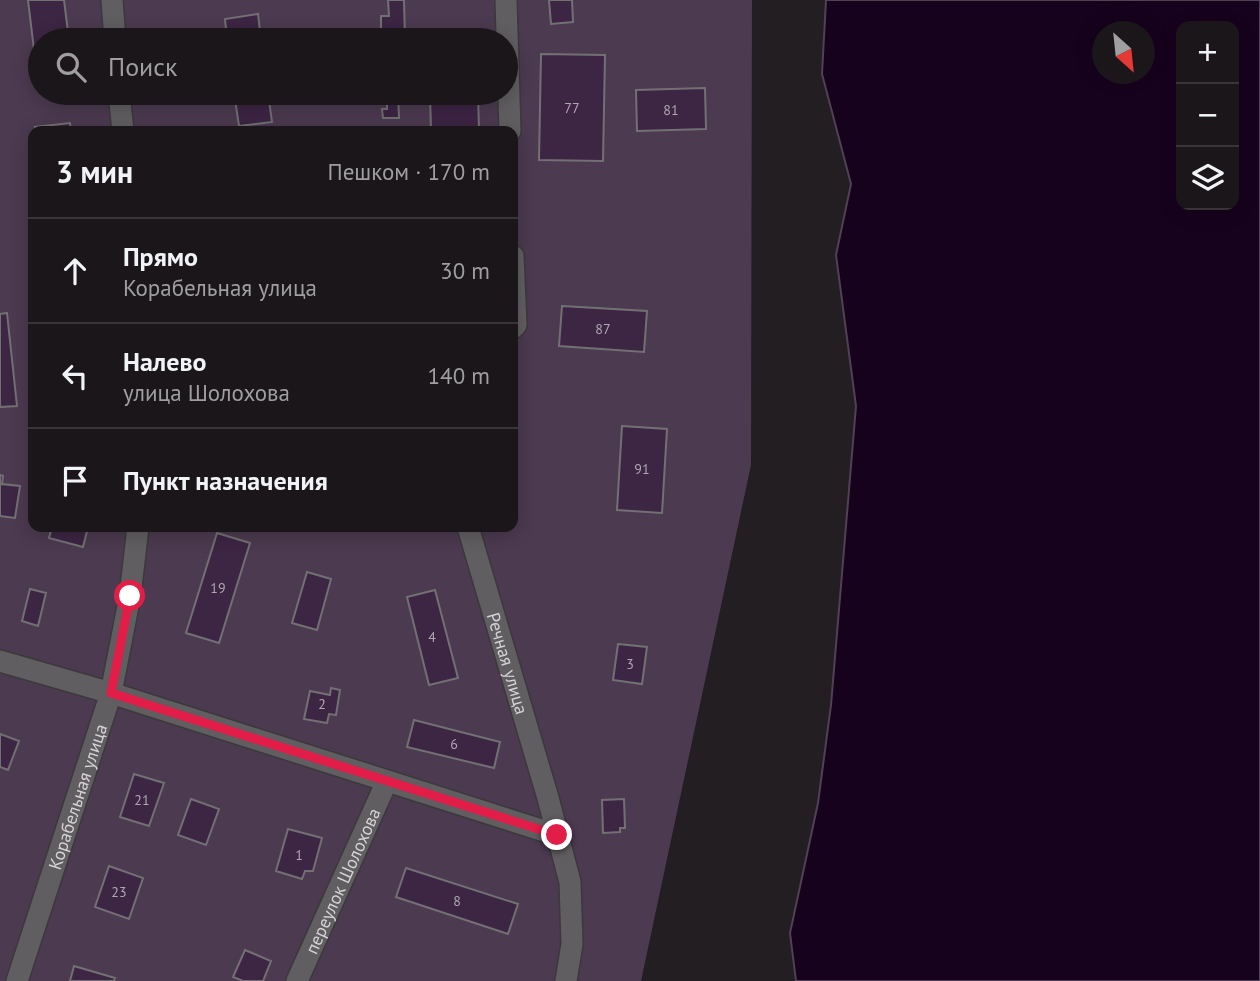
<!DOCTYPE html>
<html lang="ru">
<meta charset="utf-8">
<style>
:root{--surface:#1a161a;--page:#272327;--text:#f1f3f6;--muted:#9f9fa2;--line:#383539}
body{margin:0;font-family:"PT Sans",sans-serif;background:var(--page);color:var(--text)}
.controls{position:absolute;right:21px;top:21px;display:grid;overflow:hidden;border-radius:14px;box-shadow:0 4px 18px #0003}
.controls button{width:63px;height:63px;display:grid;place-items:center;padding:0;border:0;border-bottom:2px solid var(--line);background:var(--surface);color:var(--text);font:35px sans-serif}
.compass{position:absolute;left:1092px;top:21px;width:63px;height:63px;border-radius:50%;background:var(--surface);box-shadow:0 4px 18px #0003;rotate:153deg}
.stop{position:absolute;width:21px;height:21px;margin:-16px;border:5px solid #e11d48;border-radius:50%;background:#fff}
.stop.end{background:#e11d48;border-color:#fff;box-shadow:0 2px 7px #0008}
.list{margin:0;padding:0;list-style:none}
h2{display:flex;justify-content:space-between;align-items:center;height:91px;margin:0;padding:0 28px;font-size:30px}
h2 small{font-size:23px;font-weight:400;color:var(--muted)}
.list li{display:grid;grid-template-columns:46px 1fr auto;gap:21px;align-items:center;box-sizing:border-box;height:105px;padding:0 28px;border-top:2px solid var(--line)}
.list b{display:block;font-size:26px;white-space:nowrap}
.list p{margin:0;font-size:23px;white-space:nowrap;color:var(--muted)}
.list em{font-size:23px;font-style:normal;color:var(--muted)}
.icon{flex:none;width:38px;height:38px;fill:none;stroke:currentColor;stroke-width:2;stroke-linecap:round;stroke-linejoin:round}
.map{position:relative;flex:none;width:1260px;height:981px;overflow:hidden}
.search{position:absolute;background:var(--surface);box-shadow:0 4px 18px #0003;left:28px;top:28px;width:490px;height:77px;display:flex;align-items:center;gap:18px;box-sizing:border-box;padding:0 24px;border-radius:38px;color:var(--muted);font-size:26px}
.panel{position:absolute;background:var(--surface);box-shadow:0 4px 18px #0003;left:28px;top:126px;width:490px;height:406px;border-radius:14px}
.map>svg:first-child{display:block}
</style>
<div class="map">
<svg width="1260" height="981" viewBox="0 0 1260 981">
<rect width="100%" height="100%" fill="#221e22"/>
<path fill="#4c3a50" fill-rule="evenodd" d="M0,0H752L751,465L641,981H0ZM40,40H506V93H40ZM33,131H513V527H33Z"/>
<path fill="#17021d" stroke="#504154" stroke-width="2" fill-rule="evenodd" d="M826,0H1260V981H796L790,933L818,803L831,705L856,406L836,255L851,184L822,74ZM1181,26H1234V205H1181ZM1102,32H1144V74H1102Z"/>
<path fill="#3d2544" stroke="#737074" stroke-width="2" d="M28,0H64L69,40H40V58H35Z
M388,0H404L405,40H381V16H389Z
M549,0H572L573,22L551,24Z
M258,14L261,40H227L225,19Z
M541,54L605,55L603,161L539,160Z
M705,88L706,129L637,131L636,90Z
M234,93H268L272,122L239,126Z
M381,93H398L399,118H383L382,109H387V95H381Z
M430,93H478L479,131H431Z
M70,123L71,131H35V127Z
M562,306L647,311L644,352L559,346Z
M7,313L17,406L0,407V314Z
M622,426L667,429L662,513L617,510Z
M0,475L3,476L2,484L20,486L15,518L0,516Z
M52,527H88L83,547L49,538Z
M217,533L250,543L219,643L186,633Z
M307,572L331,579L317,630L292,623Z
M30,589L46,593L38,626L22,621Z
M435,590L458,678L429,685L407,597Z
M618,644L647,647L642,684L613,680Z
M331,688L340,690L336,715L329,714L327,723L304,719L310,691L330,695Z
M414,720L500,742L494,768L407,747Z
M0,734L19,741L8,770L0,767Z
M134,774L164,783L149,826L120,817Z
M191,799L219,809L206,845L178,835Z
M624,799L625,828H620V832L603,833L602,800Z
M288,829L322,838L313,871H305L302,879L276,871Z
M109,866L143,878L129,919L95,907Z
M406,868L518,904L508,934L396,897Z
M245,950L271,961L263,981H243L233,977Z
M74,966L115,978L114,981H70Z"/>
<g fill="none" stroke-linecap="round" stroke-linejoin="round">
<defs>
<g id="street">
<path d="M112,0L115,40"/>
<path d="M506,0L510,131"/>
<path d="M119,93L123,131"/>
<path d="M513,256L516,325L513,328"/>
<path id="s1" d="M468,527L548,798L570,882L572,944L566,981"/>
<path d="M0,661L111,693L557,835"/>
<path id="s2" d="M17,981L111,693L130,596L138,527"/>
<path id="s3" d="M297,981L387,781"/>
</g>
</defs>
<use href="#street" stroke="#3b393c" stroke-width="24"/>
<use href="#street" stroke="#615e62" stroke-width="21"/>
</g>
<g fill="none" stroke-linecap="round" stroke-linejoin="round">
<path stroke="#e11d48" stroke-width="9" d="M130,596L111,693L557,835"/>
</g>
<g text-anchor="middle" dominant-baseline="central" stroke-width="7" stroke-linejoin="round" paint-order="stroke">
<g font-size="14" fill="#afa8b1">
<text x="572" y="108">77</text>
<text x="671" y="110">81</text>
<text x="603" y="329">87</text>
<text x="642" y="469">91</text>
<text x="218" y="588">19</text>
<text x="432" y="637">4</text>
<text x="630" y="664">3</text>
<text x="322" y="704">2</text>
<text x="454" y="744">6</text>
<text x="142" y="800">21</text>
<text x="299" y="855">1</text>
<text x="119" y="892">23</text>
<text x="457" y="901">8</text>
</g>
<g font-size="18" fill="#d5d3d5" stroke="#0a090b">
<text stroke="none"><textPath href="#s1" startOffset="142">Речная улица</textPath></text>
<text stroke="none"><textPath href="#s2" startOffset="194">Корабельная улица</textPath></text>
<text stroke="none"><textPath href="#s3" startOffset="110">переулок Шолохова</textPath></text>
</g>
</g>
</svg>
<div class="controls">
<button>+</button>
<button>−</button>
<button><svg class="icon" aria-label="layers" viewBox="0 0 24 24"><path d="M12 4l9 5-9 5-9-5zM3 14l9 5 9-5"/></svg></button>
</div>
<svg class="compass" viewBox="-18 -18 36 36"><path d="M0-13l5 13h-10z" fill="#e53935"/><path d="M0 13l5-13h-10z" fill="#9f9fa2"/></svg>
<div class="stop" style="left:130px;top:596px"></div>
<div class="stop end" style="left:557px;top:835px"></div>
<div class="search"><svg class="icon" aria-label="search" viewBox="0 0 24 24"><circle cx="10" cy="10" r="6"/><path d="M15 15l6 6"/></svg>Поиск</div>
<section class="panel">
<h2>3 мин<small>Пешком · 170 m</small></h2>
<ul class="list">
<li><svg class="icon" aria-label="ahead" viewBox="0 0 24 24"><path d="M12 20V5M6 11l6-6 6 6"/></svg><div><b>Прямо</b><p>Корабельная улица</p></div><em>30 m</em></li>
<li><svg class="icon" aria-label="left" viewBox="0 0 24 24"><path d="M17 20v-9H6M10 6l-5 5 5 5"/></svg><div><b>Налево</b><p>улица Шолохова</p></div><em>140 m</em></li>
<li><svg class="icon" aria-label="arrive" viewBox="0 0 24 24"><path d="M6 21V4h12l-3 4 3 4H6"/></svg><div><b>Пункт назначения</b></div></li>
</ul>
</section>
</div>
